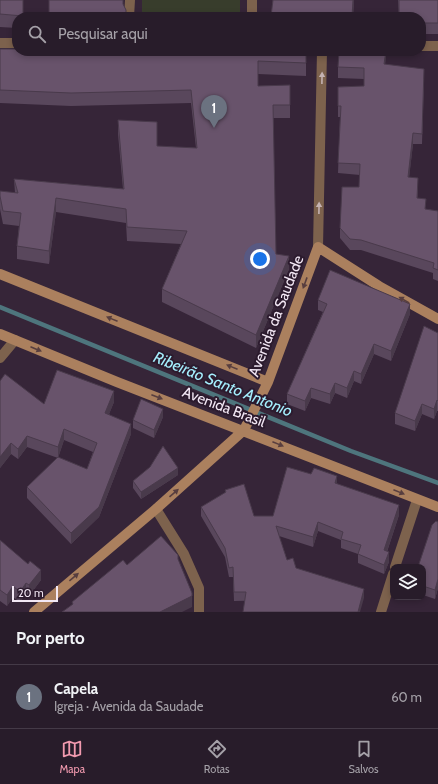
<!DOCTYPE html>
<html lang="pt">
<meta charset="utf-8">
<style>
:root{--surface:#281c2a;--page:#302532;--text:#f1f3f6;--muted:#a5a1a8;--line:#443a47;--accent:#f29aaf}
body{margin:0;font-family:Cabin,sans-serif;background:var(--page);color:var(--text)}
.controls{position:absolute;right:12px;bottom:12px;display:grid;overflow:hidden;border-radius:8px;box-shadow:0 2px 6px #0003}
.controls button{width:36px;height:36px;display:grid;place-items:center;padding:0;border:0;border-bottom:1px solid var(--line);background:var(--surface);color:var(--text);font:20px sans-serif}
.scale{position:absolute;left:12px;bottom:10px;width:46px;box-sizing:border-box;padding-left:4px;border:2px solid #f3e8f5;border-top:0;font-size:11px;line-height:14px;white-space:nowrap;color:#f3e8f5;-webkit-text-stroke:3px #2c1b2e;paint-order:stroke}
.you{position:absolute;left:260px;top:259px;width:14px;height:14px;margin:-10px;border:3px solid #fff;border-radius:50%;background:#1a73e8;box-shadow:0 0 0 6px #1a73e833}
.badge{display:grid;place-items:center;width:26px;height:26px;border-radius:50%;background:var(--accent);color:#fff;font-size:13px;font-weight:700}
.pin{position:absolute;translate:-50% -33px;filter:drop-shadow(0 1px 2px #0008)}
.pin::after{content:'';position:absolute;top:21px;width:14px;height:12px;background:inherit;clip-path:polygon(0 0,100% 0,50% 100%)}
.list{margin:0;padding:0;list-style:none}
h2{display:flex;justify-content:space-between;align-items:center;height:52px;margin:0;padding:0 16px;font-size:17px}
h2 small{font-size:13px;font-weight:400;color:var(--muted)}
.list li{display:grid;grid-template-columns:26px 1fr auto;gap:12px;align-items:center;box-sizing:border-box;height:64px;padding:0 16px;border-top:1px solid var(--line)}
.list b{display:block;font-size:15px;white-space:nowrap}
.list p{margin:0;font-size:13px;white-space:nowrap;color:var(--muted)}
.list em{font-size:13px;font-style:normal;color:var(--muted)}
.icon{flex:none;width:22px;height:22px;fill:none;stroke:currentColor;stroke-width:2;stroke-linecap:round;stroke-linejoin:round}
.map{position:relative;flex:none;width:438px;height:612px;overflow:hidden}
.search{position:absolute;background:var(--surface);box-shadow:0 2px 6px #0003;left:12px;right:12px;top:12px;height:44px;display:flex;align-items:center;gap:10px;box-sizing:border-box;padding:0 14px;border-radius:16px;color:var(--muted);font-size:15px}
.sheet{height:116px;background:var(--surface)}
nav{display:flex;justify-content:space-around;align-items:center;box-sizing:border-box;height:56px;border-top:1px solid var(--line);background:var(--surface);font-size:11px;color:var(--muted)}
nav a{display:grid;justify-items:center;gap:2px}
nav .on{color:var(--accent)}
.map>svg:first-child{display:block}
</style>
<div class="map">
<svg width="438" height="612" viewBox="0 0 438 612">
<rect width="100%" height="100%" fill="#362538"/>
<path fill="#383d2c" d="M142,0H240V17H142Z"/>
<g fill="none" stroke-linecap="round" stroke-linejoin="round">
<path stroke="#4e757d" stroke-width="4.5" d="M0,307L351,451L438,483"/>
<path stroke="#7d624d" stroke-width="10" d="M129,17L130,0
M252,17V0
M318,247L322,51
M0,358L15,340
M156,509L184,554L199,588V612
M395,567L417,500
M381,612L393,574"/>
<path stroke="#7d624d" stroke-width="10" d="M0,43H17
M421,46H438"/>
<path stroke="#ab805e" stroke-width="10" d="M0,274L268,382
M0,334L117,382L438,507
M34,612L156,509L244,430L268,382L318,247L379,286L438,319"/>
</g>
<path fill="#59475c" d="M0,0H23V17H17V28L0,27Z
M273,0H354L353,17H271Z
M398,0H438V34H421V17H399Z
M0,49L183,51H306V76L258,74V86L290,98V118H273L276,254L289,269L256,348L162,302V289L181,244L127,241L126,223L56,212L49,264L17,259V246L19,226L3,224L0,209V191L15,193L14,179L123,189L118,134V120L157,146L196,148L191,103L71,106L0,103Z
M386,51L385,64L424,79L422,144H413L409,177L418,189L417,198L426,209L438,211V281L433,279V273L361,250H350L340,238V228L359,187L360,175L338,173L340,117H338V87L364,86V79L338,78V67Z
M318,300L410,314L391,361L374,354L361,384L354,381L347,398L335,393L330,404L311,398L305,411L287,404V394L323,312L318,310Z
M438,333V411H437L434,419L422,414L415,431L395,424V413Z
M0,381L44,404L114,402L109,414L131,434L99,517L71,544L27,498V487L87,469L93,452L64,440L58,458L27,447L18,459L11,454L0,468Z
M163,417L154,438L133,428V420Z
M311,474L337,484L399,515L387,552L389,562L384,574L358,563V554L341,548V540L318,531L313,547L279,536L287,560L296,568L364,598L234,601L233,577H229L225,557L201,516V507L225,493V490L254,516H273Z
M178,475L141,499L133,488V481Z
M438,522V588L435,599L423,595V567Z
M0,540L41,580L29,596L26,594L20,602L13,597L7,606L0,601Z"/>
<path fill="#493a4b" d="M353,0H354L353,17H352Z
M386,51V57L384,75V64Z
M413,133V144L408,188V177Z
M418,178V189L417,209V198Z
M56,198V212L49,264V251Z
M289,256V269L256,348V335Z
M410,304V314L391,361V351Z
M374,344V354L361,384V374Z
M354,371V381L347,398V388Z
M335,383V393L330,404V394Z
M311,388V398L305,411V401Z
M114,391V402L105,424V413Z
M437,400V411L434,419V409Z
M422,404V414L415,431V421Z
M163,409V417L154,438V430Z
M131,424V434L99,517L71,544V533Z
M64,429V440L58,458V447Z
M27,436V447L18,459V449Z
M11,443V454L0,468V457Z
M178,468V475L141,499V492Z
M337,476V485L335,483Z
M399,505V515L384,560V550Z
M318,522V531L313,547V537Z
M389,552V562L384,574V565Z
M41,570V580L29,596V585Z
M438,579V588L435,599V590Z
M26,583V594L20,602V592Z
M13,586V597L7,606V595Z
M364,589V598L360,612H358Z
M192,596V607L182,612H160Z"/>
<path fill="#68536b" stroke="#493a4b" d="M0,0H23V16L0,14Z
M49,0H123V4L126,10V17H49Z
M273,0H353L352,17H331V16L304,14L303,17H287L271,16Z
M399,0H438V23H421V17H399Z
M0,49H17V51H306V63L258,61V86L290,85V105H273L276,254L289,256L256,335L162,289L187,231L127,227L126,209L56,198L49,251L17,246L21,213L3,211L0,196V191L18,193L14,179L124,189L118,120L157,122V146L197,148L191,90L71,93L0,90Z
M339,51H386L384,64L424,69L422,134L413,133L408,177L418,178L417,198L426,199L425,209L438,211V270L433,268L434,263L361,240L350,239L340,228L342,187H359L360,164L338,163L341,106H338V87L364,86V68L338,67Z
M330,270L410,304L391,351L374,344L361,374L354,371L347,388L335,383L330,394L311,388L305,401L287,394L327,304L318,300Z
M424,326L438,333V401L437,400L434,409L422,404L415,421L395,413Z
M57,370L114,391L105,413L131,424L99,507L71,533L27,487L58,457L87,469L97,443L64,429L58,447L27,436L18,449L11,443L0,457V381L5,374L44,404Z
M141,399L163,409L154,430L133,420Z
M163,446L178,468L141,492L133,481L150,467Z
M287,467L311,474L314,468L337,476L335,483L399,505L384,550L389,552L384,565L358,554L361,545L341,539L343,532L318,522L313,537L276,526L287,560L293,558L296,568L364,589L358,612H243L246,592H234L233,567L229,568L225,548L201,507L226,492L225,490L244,484L254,516H273Z
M436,521L438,522V579L435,590L423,586V567H418L432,525Z
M161,536L178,555V559L192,593V596L160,612H62L73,604L72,602L123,560L127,565Z
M0,540L28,564L30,561L41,570L29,585L26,583L20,592L13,586L7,595L0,590Z"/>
<defs><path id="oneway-solid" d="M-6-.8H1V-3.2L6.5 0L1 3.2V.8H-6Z"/></defs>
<g fill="#c4b2b2">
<use href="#oneway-solid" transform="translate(322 78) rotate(-89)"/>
<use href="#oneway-solid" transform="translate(319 208) rotate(-89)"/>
</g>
<g fill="#583e3f">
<use href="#oneway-solid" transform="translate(305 283) rotate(110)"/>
<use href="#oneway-solid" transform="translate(404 300) rotate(-150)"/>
<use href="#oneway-solid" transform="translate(112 319) rotate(-158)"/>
<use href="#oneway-solid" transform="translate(36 349) rotate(23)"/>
<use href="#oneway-solid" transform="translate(232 367) rotate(-158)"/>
<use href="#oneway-solid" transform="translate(157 397) rotate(21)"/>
<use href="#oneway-solid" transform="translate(278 444) rotate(22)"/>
<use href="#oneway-solid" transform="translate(399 492) rotate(22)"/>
<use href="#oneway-solid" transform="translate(174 493) rotate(-41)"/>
<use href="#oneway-solid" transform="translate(74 577) rotate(-40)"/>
</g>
<g text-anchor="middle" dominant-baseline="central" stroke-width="4" stroke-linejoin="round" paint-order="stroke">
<g font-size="15" fill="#f3e8f5" stroke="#2c1b2e">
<text transform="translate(276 316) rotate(-69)">Avenida da Saudade</text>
<text transform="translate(224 407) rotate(21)">Avenida Brasil</text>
</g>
<g font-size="16" font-style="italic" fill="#a5effe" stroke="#2c1b2e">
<text transform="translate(223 384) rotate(22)">Ribeirão Santo Antonio</text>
</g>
</g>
</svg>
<div class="controls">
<button><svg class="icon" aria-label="layers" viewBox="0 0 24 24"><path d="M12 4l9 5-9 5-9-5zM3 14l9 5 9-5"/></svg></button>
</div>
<div class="scale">20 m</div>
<div class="you"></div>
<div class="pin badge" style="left:214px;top:128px;background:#6b7280">1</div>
<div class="search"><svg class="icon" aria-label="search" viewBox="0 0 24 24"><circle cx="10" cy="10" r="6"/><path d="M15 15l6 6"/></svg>Pesquisar aqui</div>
</div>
<section class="sheet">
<h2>Por perto<small></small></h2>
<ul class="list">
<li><span class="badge" style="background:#6b7280">1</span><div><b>Capela</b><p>Igreja · Avenida da Saudade</p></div><em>60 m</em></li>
</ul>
</section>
<nav>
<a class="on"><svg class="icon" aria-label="map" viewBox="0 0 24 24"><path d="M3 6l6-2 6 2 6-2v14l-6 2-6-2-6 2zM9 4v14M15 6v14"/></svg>Mapa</a>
<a><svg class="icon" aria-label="directions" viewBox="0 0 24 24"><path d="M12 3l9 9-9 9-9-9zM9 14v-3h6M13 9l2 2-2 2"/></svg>Rotas</a>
<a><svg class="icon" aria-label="saved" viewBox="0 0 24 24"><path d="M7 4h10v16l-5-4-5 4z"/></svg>Salvos</a>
</nav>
